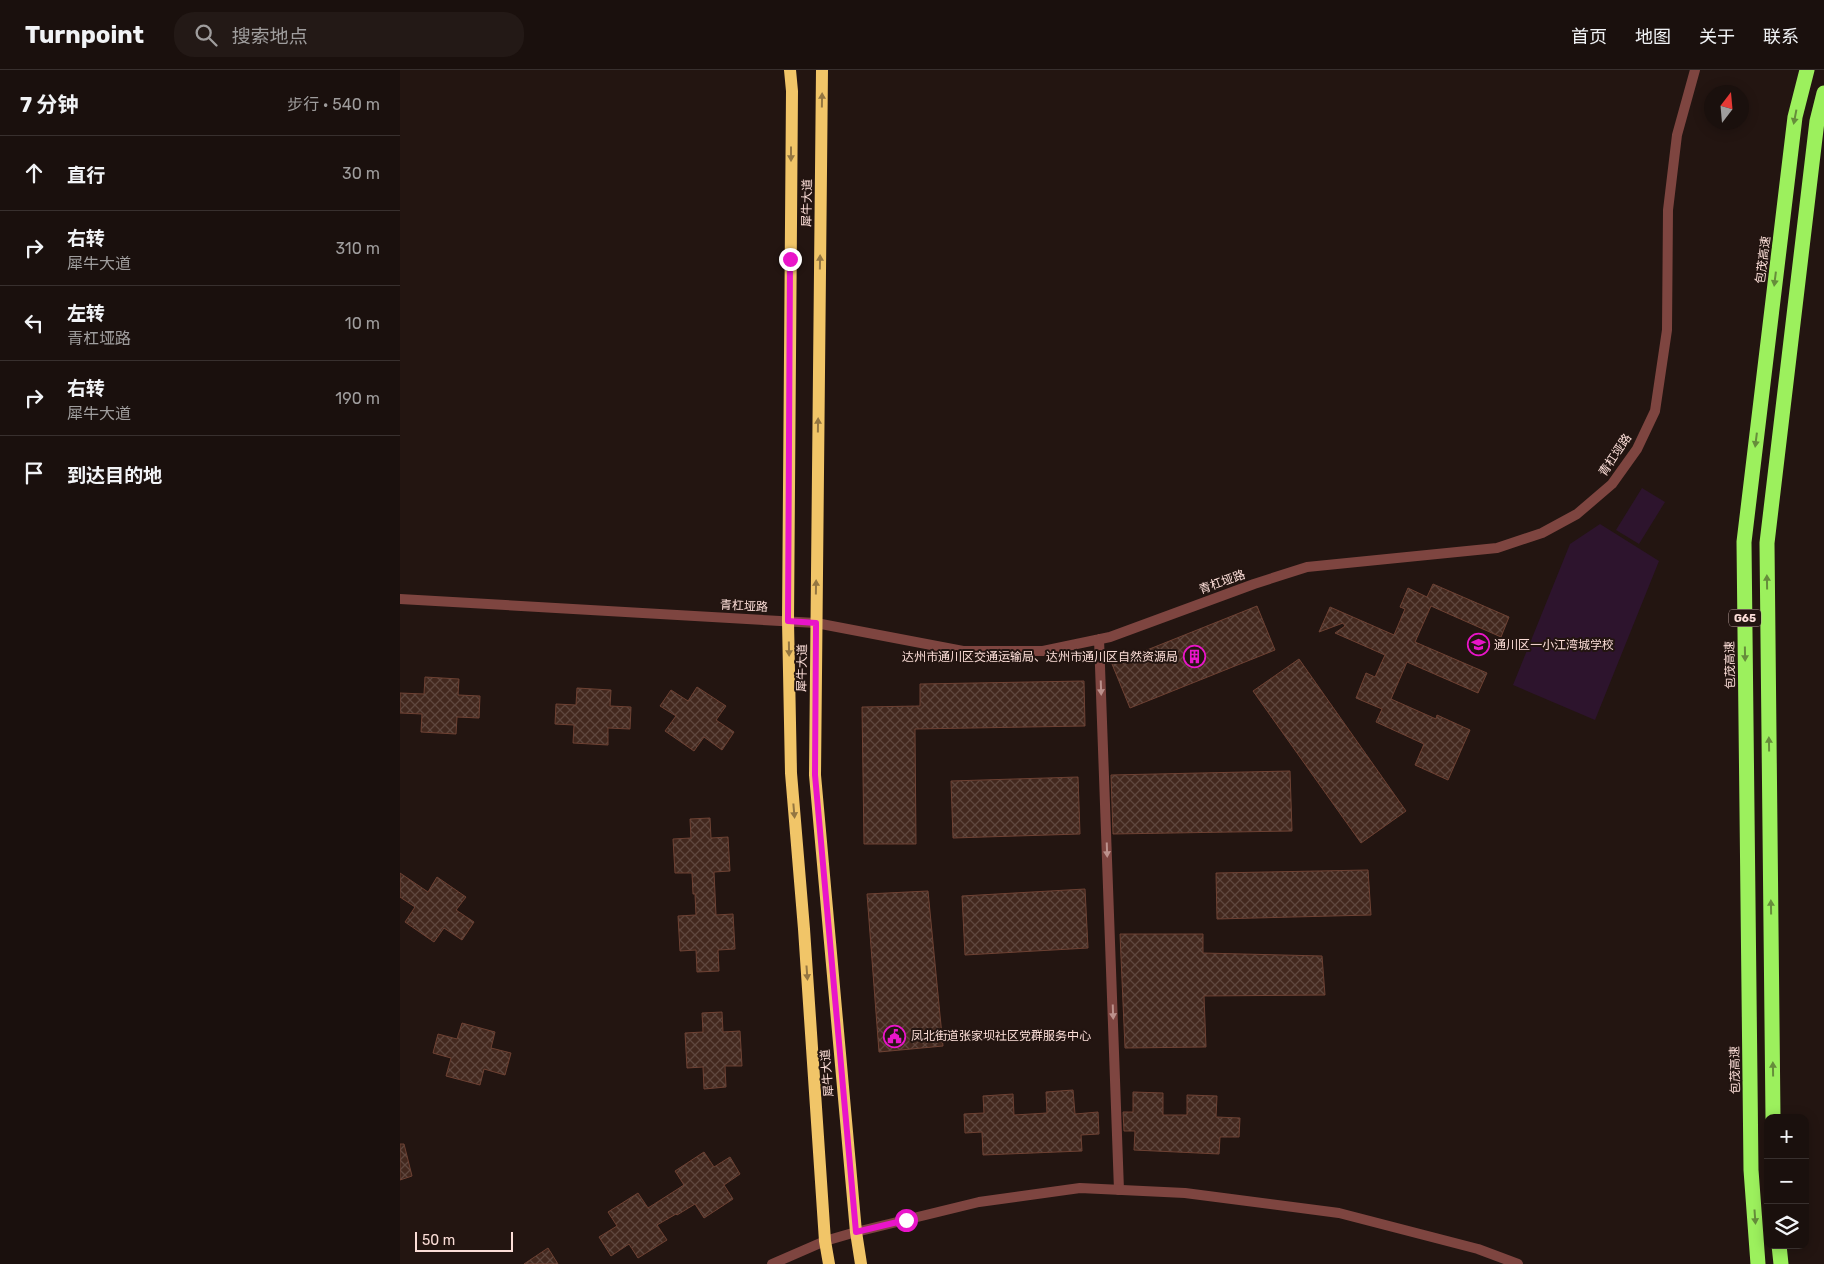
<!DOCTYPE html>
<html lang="zh">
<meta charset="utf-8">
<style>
:root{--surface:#1a100d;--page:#231916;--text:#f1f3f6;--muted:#9f9d9d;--line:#38302e}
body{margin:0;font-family:Rubik,"Noto Sans SC",sans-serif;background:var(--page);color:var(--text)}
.controls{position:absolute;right:15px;bottom:15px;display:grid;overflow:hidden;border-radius:10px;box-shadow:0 2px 12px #0003}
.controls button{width:45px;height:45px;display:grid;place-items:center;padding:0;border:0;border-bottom:1px solid var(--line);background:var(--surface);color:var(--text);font:25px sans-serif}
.compass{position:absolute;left:1304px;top:15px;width:45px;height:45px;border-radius:50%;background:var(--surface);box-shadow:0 2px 12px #0003;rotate:16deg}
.scale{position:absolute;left:15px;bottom:12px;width:98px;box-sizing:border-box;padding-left:5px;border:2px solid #fbddd7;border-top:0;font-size:14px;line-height:18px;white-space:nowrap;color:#fbddd7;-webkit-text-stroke:4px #231511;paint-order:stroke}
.stop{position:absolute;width:15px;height:15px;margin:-11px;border:4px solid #e915c9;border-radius:50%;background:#fff}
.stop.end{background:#e915c9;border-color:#fff;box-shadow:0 1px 5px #0008}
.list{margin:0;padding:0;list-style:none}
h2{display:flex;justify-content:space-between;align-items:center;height:65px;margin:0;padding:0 20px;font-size:21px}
h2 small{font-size:16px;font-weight:400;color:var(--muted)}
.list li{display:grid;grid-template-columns:32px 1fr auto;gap:15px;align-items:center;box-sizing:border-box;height:75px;padding:0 20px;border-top:1px solid var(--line)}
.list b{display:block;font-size:19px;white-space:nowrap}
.list p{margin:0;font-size:16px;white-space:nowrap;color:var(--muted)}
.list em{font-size:16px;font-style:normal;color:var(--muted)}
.icon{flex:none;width:28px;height:28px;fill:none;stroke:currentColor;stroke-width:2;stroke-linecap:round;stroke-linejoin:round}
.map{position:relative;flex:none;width:1424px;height:1194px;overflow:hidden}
header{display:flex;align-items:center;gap:30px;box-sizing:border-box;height:70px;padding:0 25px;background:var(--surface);border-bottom:1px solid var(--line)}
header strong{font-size:24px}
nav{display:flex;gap:28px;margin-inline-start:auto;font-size:18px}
.search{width:350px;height:45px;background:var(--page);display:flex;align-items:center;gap:12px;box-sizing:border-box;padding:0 18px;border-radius:20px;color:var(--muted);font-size:19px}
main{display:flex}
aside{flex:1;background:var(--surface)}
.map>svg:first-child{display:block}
</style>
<header>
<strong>Turnpoint</strong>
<div class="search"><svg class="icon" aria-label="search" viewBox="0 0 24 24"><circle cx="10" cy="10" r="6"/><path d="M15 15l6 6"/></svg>搜索地点</div>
<nav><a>首页</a><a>地图</a><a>关于</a><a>联系</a></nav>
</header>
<main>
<aside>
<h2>7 分钟<small>步行 · 540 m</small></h2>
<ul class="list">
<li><svg class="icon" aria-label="ahead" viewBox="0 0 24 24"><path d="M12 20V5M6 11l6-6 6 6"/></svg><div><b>直行</b></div><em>30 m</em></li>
<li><svg class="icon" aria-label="right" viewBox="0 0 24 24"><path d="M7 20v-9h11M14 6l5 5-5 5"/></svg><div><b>右转</b><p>犀牛大道</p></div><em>310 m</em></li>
<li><svg class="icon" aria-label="left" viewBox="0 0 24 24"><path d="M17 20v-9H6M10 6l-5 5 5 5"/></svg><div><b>左转</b><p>青杠垭路</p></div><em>10 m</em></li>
<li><svg class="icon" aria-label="right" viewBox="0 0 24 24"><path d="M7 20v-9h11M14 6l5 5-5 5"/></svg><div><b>右转</b><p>犀牛大道</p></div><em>190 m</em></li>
<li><svg class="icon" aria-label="arrive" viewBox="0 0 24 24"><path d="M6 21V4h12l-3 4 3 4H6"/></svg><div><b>到达目的地</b></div></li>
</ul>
</aside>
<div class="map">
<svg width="1424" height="1194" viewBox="0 0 1424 1194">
<defs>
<pattern id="building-cross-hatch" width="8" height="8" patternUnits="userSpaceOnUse" patternTransform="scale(1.25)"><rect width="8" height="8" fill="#43281e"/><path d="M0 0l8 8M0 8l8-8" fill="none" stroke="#5f473e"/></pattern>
</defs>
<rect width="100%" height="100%" fill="#231511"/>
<path fill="#2d142d" d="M1242,418L1265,432L1239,474L1216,460Z
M1200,454L1259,491L1195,650L1113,615L1170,474Z"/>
<path fill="url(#building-cross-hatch)" stroke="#6d4133" d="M1033,514L1109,547L1101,567L1031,536L1015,572L1087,603L1078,623L1007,592L991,629L1036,649L1037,645L1070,660L1048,710L1015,695L1024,674L976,652L982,639L956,628L966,603L975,607L985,585L935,563L945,556L943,553L919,562L930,537L994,565L1005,539L1000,537L1008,518L1027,527Z
M857,536L875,580L730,638L712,594Z
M899,589L1006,741L961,773L853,621Z
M25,607L59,609L58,625L80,626L79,648L57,647L56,664L21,662L22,644L0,643V623L24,624Z
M684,611L685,656L515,659L516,774H464L462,637L520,636V614Z
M297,617L326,636L316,650L334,662L322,680L304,667L294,681L265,661L276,646L260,636L271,620L288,631Z
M177,618L211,620L210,636L231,637L230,659L208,658V675L173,673L174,655L155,654L156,634L176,635Z
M890,701L892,761L713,764L711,705Z
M678,707L680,764L553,768L551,711Z
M310,748L311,768L328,767L330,801L314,802L316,845L333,844L335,879L318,880L319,901L297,902L296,880L280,881L278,846L296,845L295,824H293L292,803H275L273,769L291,768L290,749Z
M968,800L971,845L817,849L816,803Z
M0,803L28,822L37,807L66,827L56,840L74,852L62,870L44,858L34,872L5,852L15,837L0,827Z
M685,819L688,878L565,885L562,826Z
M528,821L543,976L479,982L467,824Z
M720,864H803V883L922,886L925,925L804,926L806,977L725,978Z
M322,942L323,962L340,961L342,996H325L326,1017L304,1019L303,997L287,998L285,963L303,962L302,943Z
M62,953L95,962L91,978L111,983L105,1005L84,999L80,1015L46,1006L51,988L33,983L38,964L57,969Z
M673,1020L675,1044L698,1042L699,1064L681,1065L682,1081L583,1085L582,1062L565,1063L564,1044L584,1043L583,1026L613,1024L614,1045L647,1043L646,1022Z
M733,1022L763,1023V1045H787V1025L817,1026L816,1047L840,1048L839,1067H820L819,1084L734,1080L735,1061H724L723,1042H733Z
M0,1074H4L12,1106L0,1110Z
M304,1082L314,1097L330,1087L340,1104L324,1115L333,1129L304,1148L295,1134L277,1145L276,1144L257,1155L267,1170L238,1188L229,1174L211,1186L199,1167L217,1156L208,1142L238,1123L248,1138L284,1115L275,1101Z
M148,1178L158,1194H124Z"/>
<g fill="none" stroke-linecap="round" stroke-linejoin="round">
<path stroke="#7e4540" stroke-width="10" d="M0,529L416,553L563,581H643L710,567L854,514L907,497L1097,478L1142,463L1177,444L1212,414L1237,379L1255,341L1267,260L1268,140L1277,65L1295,0
M699,569L719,1120"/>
<path stroke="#7e4540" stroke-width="10" d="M372,1194L425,1171L456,1162L579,1132L680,1118L785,1123L939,1143L1078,1179L1118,1194"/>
<path stroke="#f1c568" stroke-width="12" d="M390,0L392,21L388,551L391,703L404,859L425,1171L429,1194
M422,0L415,705L456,1162L461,1194"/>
<path stroke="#9cf05d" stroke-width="15" d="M1373,1048L1367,473L1417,51L1424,23
M1379,1175L1381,1194
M1358,1194L1351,1100L1344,472L1395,47L1407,0"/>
</g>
<defs><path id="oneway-solid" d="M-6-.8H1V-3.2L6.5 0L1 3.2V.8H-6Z" transform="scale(1.25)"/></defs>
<g fill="#947641">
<use href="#oneway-solid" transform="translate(422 30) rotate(-89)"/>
<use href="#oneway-solid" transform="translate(391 84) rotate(90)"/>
<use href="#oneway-solid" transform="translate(420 192) rotate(-89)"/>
<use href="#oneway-solid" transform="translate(418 355) rotate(-89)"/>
<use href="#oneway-solid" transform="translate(416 517) rotate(-89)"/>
<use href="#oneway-solid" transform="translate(389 579) rotate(89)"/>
<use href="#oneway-solid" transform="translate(394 741) rotate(85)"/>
<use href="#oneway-solid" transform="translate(407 903) rotate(86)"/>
</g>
<g fill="#668d3b">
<use href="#oneway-solid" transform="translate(1395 47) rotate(101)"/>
<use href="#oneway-solid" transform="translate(1375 209) rotate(97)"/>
<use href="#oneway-solid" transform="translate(1356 370) rotate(97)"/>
<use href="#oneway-solid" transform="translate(1367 512) rotate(-91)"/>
<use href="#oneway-solid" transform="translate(1345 584) rotate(89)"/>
<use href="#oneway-solid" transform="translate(1369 674) rotate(-91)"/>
<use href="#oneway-solid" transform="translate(1371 837) rotate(-91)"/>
<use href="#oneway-solid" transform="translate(1373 999) rotate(-91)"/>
<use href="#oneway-solid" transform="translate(1355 1147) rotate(86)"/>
</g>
<g fill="#bc918c">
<use href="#oneway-solid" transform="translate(701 618) rotate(88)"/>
<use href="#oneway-solid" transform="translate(707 780) rotate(88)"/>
<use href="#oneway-solid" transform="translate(713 942) rotate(88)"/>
</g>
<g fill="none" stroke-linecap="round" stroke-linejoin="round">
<path stroke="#e915c9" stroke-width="6" d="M390,189L388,551L416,553L415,705L456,1162L506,1150"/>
</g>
<defs>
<symbol id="school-ring" viewBox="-11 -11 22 22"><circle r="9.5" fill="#231511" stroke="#e915c9" stroke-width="1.5"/><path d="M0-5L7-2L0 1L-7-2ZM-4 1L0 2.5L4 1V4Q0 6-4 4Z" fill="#e915c9"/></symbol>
<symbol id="building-ring" viewBox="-11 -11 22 22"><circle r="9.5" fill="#231511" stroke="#e915c9" stroke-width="1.5"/><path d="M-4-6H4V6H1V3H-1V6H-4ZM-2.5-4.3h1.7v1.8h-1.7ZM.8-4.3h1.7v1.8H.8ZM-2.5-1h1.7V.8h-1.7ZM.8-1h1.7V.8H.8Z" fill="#e915c9"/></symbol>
<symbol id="civic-ring" viewBox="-11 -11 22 22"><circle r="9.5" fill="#231511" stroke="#e915c9" stroke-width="1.5"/><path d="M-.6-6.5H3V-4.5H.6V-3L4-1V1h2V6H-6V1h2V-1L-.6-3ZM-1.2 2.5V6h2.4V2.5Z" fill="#e915c9"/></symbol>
</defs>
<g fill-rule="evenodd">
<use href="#school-ring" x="1066" y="562" width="25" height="25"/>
<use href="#building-ring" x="782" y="574" width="25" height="25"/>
<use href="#civic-ring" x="482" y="954" width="25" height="25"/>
</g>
<g text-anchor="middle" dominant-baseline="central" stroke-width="4" stroke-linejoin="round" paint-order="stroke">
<rect fill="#231511" stroke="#baa19c" stroke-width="1" x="1329" y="539.5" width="32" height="17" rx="4"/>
<g font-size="11" font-weight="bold" fill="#fbddd7">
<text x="1345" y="548">G65</text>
</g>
<g font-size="12" fill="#fbddd7" stroke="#231511">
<text transform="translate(407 133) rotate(-89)">犀牛大道</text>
<text transform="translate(1363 190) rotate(-83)">包茂高速</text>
<text transform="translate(1215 385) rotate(-56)">青杠垭路</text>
<text transform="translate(822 512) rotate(-20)">青杠垭路</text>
<text transform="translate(344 536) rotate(3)">青杠垭路</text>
<text transform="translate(1330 595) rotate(-91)">包茂高速</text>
<text transform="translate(402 598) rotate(-89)">犀牛大道</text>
<text transform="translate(1335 1000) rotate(-91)">包茂高速</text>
<text transform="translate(427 1003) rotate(-95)">犀牛大道</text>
</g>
<g font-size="12" fill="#fbddd7" stroke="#231511" text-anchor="start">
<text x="1094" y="575">通川区一小江湾城学校</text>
<text x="778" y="587" text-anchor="end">达州市通川区交通运输局、达州市通川区自然资源局</text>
<text x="511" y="966">凤北街道张家坝社区党群服务中心</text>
</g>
</g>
</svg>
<div class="controls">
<button>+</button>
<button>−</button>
<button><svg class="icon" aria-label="layers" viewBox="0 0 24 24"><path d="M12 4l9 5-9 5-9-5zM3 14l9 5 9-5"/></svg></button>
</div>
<svg class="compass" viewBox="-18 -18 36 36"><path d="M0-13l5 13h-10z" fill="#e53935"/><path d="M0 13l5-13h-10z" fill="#9f9d9d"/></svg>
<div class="scale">50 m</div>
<div class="stop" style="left:506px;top:1150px"></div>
<div class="stop end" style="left:390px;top:189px"></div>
</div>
</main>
